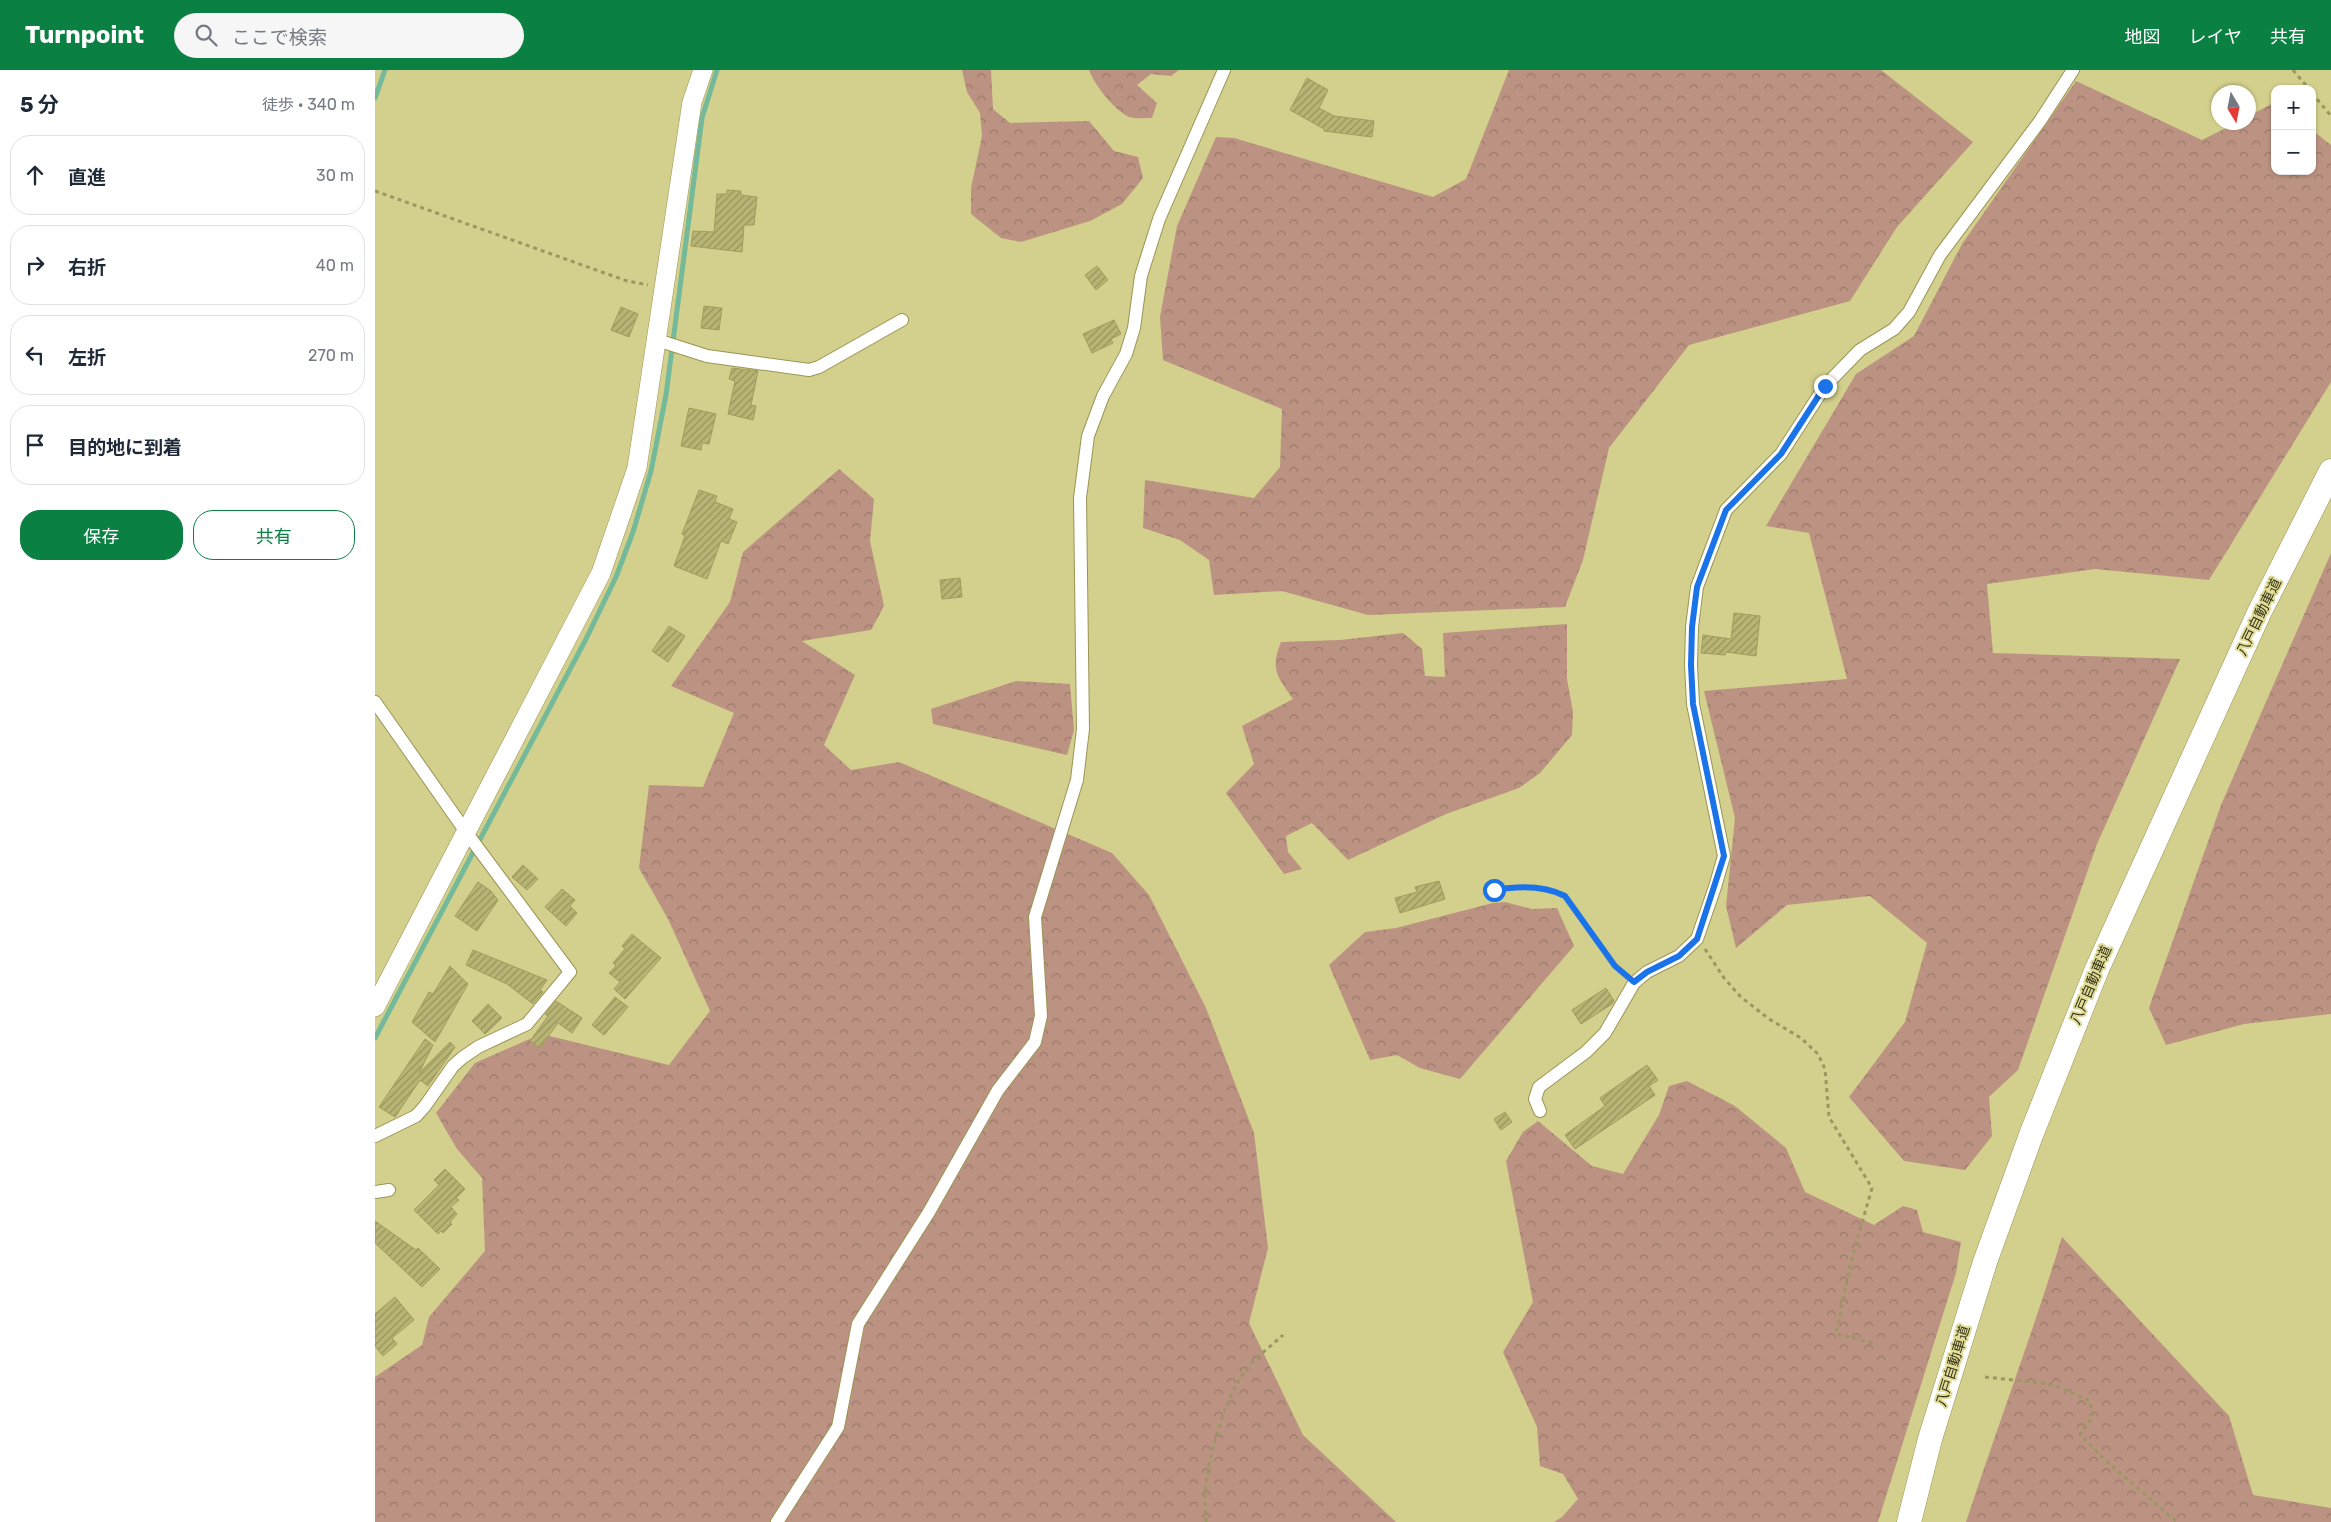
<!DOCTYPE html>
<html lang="ja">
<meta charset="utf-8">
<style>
:root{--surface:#fff;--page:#f6f6f7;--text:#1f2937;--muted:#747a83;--line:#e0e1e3;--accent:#0b8043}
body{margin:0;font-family:Rubik,"Noto Sans JP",sans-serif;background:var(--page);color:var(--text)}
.controls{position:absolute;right:15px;top:15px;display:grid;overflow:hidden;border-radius:10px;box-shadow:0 1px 4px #0004}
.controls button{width:45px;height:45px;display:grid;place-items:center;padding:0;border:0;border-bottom:1px solid var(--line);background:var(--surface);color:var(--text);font:25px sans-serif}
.compass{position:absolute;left:1836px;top:15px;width:45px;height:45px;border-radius:50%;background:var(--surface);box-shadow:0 1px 4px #0004;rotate:170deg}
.stop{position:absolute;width:15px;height:15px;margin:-11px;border:4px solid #1a73e8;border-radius:50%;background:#fff}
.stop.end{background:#1a73e8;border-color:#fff;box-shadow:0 1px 5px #0008}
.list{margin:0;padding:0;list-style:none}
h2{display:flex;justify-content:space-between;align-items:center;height:65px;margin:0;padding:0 20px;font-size:21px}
h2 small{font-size:16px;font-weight:400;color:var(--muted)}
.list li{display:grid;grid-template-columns:32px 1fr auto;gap:15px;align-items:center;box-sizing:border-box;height:80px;margin:0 10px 10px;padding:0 10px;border:1px solid var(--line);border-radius:20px}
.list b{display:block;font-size:19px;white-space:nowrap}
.list em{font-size:16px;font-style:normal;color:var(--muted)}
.actions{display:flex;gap:10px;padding:15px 20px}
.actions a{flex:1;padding:11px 0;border:1px solid var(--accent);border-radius:20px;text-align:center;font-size:18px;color:var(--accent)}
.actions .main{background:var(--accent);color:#fff}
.icon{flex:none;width:28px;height:28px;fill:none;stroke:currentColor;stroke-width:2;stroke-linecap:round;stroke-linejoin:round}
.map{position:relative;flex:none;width:1956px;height:1452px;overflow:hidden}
header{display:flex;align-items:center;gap:30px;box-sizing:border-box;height:70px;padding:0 25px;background:var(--accent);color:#fff}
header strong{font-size:24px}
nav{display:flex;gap:28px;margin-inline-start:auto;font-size:18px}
.search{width:350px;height:45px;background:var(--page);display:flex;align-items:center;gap:12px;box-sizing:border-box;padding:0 18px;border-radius:28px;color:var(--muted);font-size:19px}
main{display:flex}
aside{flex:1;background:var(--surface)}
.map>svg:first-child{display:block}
</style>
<header>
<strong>Turnpoint</strong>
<div class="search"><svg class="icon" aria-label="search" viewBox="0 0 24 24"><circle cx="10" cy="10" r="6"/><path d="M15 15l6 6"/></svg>ここで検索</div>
<nav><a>地図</a><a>レイヤ</a><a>共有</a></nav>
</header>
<main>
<aside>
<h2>5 分<small>徒歩 · 340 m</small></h2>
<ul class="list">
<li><svg class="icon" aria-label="ahead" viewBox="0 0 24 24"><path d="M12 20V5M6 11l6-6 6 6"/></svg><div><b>直進</b></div><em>30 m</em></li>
<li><svg class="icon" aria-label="right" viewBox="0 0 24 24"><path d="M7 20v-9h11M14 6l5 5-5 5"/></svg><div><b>右折</b></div><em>40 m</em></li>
<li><svg class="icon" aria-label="left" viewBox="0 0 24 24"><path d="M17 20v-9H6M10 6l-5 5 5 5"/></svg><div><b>左折</b></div><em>270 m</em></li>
<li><svg class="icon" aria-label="arrive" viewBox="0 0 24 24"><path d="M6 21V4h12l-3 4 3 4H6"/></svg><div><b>目的地に到着</b></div></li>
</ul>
<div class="actions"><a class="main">保存</a><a>共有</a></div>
</aside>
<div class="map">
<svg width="1956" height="1452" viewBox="0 0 1956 1452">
<defs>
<pattern id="forest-crowns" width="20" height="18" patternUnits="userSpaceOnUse" patternTransform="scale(1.25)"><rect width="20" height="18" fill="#bc9382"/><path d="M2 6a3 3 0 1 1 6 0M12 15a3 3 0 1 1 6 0" fill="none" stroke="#9a7969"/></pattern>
<pattern id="building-hatch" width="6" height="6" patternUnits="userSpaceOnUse" patternTransform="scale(1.25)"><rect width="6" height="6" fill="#b8b474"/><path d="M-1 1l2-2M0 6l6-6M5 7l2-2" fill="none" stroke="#96935e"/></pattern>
</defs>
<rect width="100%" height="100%" fill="#d3cf8c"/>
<path fill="url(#forest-crowns)" d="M587,0H616L618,39L635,53L714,51L739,81L763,87L768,108L747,134L715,151L646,172L626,168L596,144V118L607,66L605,43L592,22Z
M714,0H804L796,6L776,4L762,15L782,33L777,48C771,48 760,49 754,47C739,40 719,14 714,0Z
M1134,0H1506L1598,72L1522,157L1475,231L1314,275L1234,378L1208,490L1190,537L993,545L907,521L839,525L834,490L805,470L768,458L770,410L879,428L905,397L907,339L788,290L785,247L802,156L841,67L859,68L1058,127L1091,109Z
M1701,11L1827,70L1861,53L1874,52V46L1900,32V101H1937V60L1956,75V312L1834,510L1720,499L1612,514L1618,583L1805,589L1722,774L1643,1000L1614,1027L1617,1066L1590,1100L1529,1091L1474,1027L1530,952L1552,873L1495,826L1412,835L1361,878L1351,836L1360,748L1329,621L1472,609L1434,463L1391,456L1481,304L1539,266L1587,174Z
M464,399L499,429L495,471L509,536L496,560L427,571L480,605L449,675L476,700L524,692L737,783L774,825L831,938L879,1063L893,1178L874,1253L928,1365L1021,1452H0V1307L47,1275L54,1247L110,1181L107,1108L82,1079L61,1043L100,993L166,964L294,995L335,941L293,849L264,798L274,715L328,717L359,643L296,616L355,532L368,482Z
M1956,483V944L1869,954L1791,975L1774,938L1846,735Z
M1192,554V609L1198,642L1197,665L1165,703L1144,718L1071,744L973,790L937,753L911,766L913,782L927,799L909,804L851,723L879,694L867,656L918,629C902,606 895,600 906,572L965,570L1028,563L1047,579L1050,606L1070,607L1068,563Z
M641,611L695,614L699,660L692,685L558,654L556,639Z
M1130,832L1157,839L1182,838L1199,876L1085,1009L1045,998L1022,985L995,990L954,895L990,862L1021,858L1118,833Z
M1312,1011L1360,1036L1411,1078L1430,1122L1499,1155L1528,1136L1542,1140L1548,1162L1586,1172L1581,1203L1503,1452H1179L1187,1447L1203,1429L1188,1404L1165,1396L1162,1357L1128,1282L1158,1232L1131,1091L1148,1062L1163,1051L1217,1096L1248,1104L1284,1045L1294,1016Z
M1687,1167L1854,1346L1878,1425L1956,1438V1452H1591C1622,1357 1658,1263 1687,1167Z"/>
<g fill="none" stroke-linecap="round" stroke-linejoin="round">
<path stroke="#73b99a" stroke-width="5" d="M0,28L10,0
M0,968L211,569L241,507L258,462L276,401L291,325L327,48L342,0"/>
</g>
<path fill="url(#building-hatch)" stroke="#a29d5b" d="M932,8L953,20L944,38L959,46L999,51L997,67L949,61V59L915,40Z
M352,120L366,121V125L382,127L379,155H369L367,182L316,176L318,161L339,162L342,124H352Z
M722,196L733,210L721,220L710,205Z
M329,236L347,238L344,260L326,258Z
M246,237L263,244L254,267L236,260Z
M739,250L746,264L736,269L738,273L717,283L708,264Z
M357,298L383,301L376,335L381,336L378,350L353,344L360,311L354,309Z
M314,338L341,344L334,374L327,373L326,380L306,376Z
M324,420L342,426L340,432L358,439L354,449L362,452L353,474L346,471L332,509L299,496L310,466L307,464Z
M585,508L587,527L567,529L565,510Z
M1359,543L1385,546L1381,586L1351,582L1350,585L1326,583L1328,565L1356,569Z
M294,556L310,566L293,592L277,581Z
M148,795L163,809L152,820L137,807Z
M1064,811L1070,829L1025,843L1020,828L1042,822L1040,817Z
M103,812L116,821L123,830L102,861L80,846Z
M187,819L200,830L195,836L202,843L191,856L170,837Z
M257,864L286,888L250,929L239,919L245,912L234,903L241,896L238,893L250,879L247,876Z
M98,880L172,910L165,920L168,922L158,934L132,914L91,895Z
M75,896L93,914L60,972L37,952L54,922L58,924Z
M1231,918L1239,931L1237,934L1206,954L1197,940Z
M240,927L253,937L229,965L217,955Z
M181,931L207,948L197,963L183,953L165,978L155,971L173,946L170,944Z
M113,934L127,948L110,964L97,951Z
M50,969L58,975L44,1003L75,972L80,977L53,1016L45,1010L20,1047L4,1037Z
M1272,995L1283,1010L1274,1016L1280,1025L1200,1079L1190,1065L1230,1036L1225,1028Z
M1130,1042L1137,1052L1126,1060L1119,1049Z
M70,1099L90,1119L81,1128L84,1130L76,1137L82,1144L75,1152L77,1154L68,1163L66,1161L63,1164L39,1140L64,1115L59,1110Z
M0,1151L41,1180L43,1178L65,1199L47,1217L0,1173Z
M20,1227L39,1250L17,1268L22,1274L8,1286L0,1276V1244Z"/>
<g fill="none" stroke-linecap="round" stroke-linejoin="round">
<defs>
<path id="street" d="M282,270L332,286L434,300L444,297L527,250
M0,632L91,762L195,902L152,954L103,977L87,988L78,996L50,1036L41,1046L0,1066
M1165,1041L1160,1029L1164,1017L1211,982L1230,963L1259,913L1272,902L1304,886L1322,869L1340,817L1349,786L1318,634L1316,595L1317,557L1322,517L1351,440L1406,384L1450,316L1485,280L1519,259L1534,242L1565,185L1665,51L1698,0
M0,1122L14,1120
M402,1452L463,1357L483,1254L554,1142L623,1020L660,972L666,946L660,847L702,710L708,659L705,428L713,366L728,326L751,284L759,258L766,206L784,149L849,0"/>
<path id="secondary" d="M0,937L226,503L262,398L317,32L328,0"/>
<path id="highway" d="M1534,1452L1555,1369L1610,1192L1656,1065L1722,899L1884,543L1956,401"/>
</defs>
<use href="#street" stroke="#9a9554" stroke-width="14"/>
<use href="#secondary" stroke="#9a9554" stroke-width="20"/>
<use href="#highway" stroke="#9a9554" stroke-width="25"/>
<path stroke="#9a9763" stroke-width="3" stroke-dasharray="4 4" stroke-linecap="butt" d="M1918,0L1934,19
M1937,23L1956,46
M0,121L252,211L273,215
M1119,820C1142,816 1169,815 1191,826L1240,896L1249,904
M1330,879L1349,908L1366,927L1394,949L1426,968L1443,984L1450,999L1454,1047L1497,1118L1476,1191L1461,1264L1502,1274
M1610,1307L1676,1314L1715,1331L1718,1346L1705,1364L1730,1390L1802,1452
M831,1452C831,1442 829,1431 830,1421C834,1385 850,1324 874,1296C884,1285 897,1275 908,1265"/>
<use href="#street" stroke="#fff" stroke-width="12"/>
<use href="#secondary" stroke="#fff" stroke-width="19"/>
<use href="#highway" stroke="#fff" stroke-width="24"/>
</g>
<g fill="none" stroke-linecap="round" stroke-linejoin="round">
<path stroke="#1a73e8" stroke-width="6" d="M1119,820C1142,816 1169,815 1190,826L1240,896L1259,912L1272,902L1304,886L1322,869L1349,786L1318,634L1316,595L1317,557L1322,517L1351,440L1406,384L1450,316"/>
</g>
<g text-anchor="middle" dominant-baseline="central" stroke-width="4" stroke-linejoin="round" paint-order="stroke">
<g font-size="14" fill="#353318" stroke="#e0dc98">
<text transform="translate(1884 547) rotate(-64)">八戸自動車道</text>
<text transform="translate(1716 915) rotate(-67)">八戸自動車道</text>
<text transform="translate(1578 1296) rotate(-73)">八戸自動車道</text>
</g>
</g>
</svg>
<div class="controls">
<button>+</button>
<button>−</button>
</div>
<svg class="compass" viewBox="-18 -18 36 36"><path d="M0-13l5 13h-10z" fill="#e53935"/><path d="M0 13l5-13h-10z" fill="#747a83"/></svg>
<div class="stop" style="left:1119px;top:820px"></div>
<div class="stop end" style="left:1450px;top:316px"></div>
</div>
</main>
